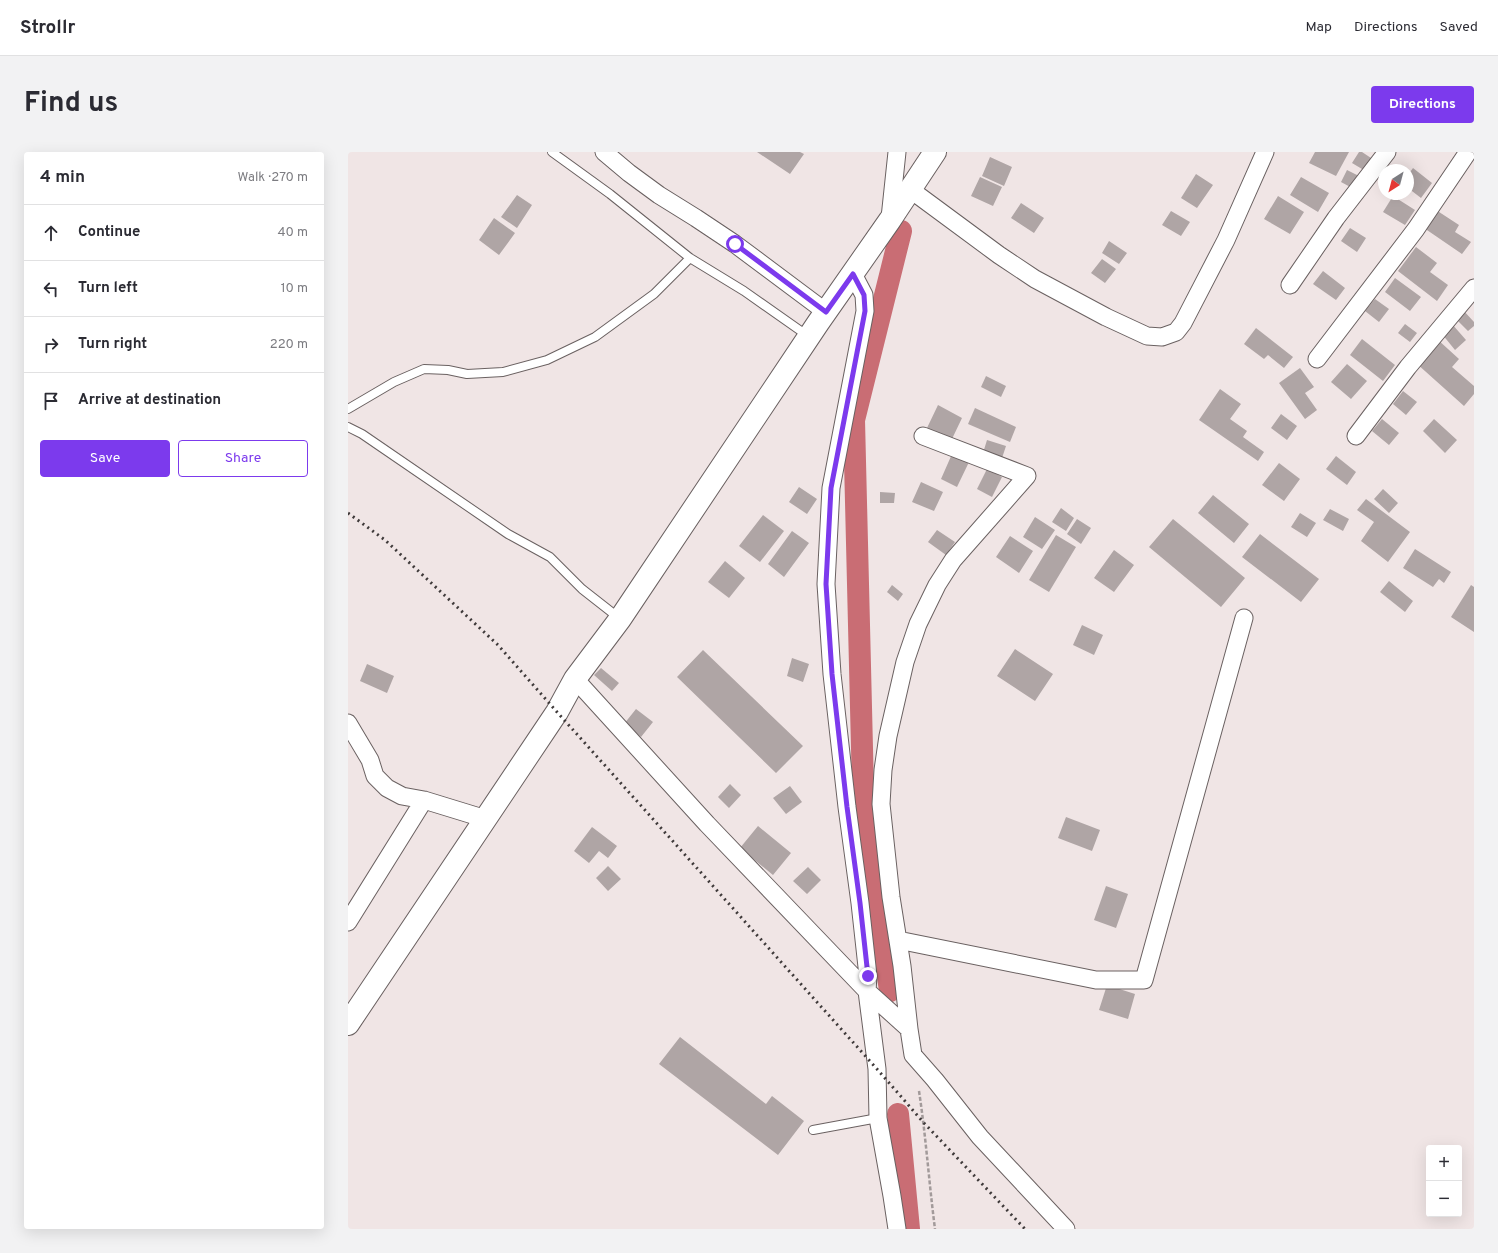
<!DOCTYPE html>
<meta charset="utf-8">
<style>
:root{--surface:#fff;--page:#f2f2f3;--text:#2b2b33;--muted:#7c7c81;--line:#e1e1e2;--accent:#7c3aed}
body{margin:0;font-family:Overpass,sans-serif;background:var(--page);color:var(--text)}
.controls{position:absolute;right:12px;bottom:12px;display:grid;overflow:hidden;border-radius:4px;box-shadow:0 4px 16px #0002}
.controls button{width:36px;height:36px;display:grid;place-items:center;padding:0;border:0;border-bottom:1px solid var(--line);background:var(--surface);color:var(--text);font:20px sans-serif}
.compass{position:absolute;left:1030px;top:12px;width:36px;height:36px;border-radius:50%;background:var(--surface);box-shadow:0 4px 16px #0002;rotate:216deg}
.stop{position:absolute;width:12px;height:12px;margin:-9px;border:3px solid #7c3aed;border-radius:50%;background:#fff}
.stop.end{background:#7c3aed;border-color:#fff;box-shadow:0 1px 4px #0008}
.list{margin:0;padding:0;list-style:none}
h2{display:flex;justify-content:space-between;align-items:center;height:52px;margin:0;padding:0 16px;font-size:17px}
h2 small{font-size:13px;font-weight:400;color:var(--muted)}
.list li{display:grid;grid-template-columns:26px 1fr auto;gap:12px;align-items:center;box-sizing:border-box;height:56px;padding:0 16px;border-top:1px solid var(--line)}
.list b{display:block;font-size:15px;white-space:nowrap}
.list em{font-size:13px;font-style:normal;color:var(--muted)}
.actions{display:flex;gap:8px;padding:12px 16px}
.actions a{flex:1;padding:9px 0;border:1px solid var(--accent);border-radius:4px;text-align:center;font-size:14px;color:var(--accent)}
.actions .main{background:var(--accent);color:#fff}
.icon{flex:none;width:22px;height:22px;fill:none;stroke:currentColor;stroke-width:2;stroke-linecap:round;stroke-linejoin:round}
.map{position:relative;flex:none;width:1126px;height:1077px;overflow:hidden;border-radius:4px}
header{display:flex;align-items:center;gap:24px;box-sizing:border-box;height:56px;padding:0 20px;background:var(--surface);border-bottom:1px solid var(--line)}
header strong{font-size:19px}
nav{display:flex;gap:22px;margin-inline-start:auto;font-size:14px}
.intro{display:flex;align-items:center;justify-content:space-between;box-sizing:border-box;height:96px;padding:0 24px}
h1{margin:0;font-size:28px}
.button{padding:10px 18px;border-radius:4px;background:var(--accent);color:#fff;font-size:14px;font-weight:700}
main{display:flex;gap:24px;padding:0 24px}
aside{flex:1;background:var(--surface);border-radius:4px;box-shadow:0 4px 16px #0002}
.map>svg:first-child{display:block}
</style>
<header>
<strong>Strollr</strong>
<nav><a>Map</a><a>Directions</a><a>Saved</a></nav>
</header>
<div class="intro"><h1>Find us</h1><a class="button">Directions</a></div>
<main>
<aside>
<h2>4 min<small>Walk · 270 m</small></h2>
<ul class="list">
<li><svg class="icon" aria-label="ahead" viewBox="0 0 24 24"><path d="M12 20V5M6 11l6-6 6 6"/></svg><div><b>Continue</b></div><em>40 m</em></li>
<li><svg class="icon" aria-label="left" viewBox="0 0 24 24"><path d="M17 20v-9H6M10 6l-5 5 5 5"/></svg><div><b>Turn left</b></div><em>10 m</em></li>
<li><svg class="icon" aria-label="right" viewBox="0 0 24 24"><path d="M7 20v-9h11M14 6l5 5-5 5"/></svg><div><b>Turn right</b></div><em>220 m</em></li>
<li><svg class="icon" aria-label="arrive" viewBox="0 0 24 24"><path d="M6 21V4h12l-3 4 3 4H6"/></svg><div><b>Arrive at destination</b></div></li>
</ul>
<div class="actions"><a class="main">Save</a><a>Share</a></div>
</aside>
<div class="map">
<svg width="1126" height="1077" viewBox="0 0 1126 1077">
<rect width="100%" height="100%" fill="#f0e5e5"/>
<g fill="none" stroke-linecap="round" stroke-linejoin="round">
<path stroke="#c96d74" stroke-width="22" d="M542,839L515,637L506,268L553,79
M550,962L561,1077"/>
</g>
<path fill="#afa5a5" d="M409,0H452L456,2L442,22Z
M967,0H1001L988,24L961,11Z
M1011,0H1014L1026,8L1019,20L1004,11Z
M642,5L664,15L656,34L634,24Z
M1065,16L1084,31L1073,46L1060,36V23Z
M999,18L1013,25L1006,37L993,30Z
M848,22L865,33L849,56L833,46Z
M632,25L654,35L645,54L623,44Z
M953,25L981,41L970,60L942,43Z
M169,43L184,53L169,76L153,65Z
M930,44L956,60L942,82L916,67Z
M1045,44L1067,58L1057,73L1035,60Z
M673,51L696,66L686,81L663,66Z
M1088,58L1111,73L1107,80L1123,90L1114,102L1076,76Z
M823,59L842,70L833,84L814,73Z
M146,66L167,81L151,103L131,88Z
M1002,76L1018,86L1009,100L993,89Z
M761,89L779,101L771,112L754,101Z
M1068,95L1089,111L1082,120L1100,133L1089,149L1050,119Z
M754,107L768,117L757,131L743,121Z
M975,119L997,136L988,148L965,132Z
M1047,126L1073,145L1062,159L1037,140Z
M1027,147L1041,157L1031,170L1017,159Z
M1115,158L1126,170V174L1120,179L1107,166Z
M1057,172L1069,181L1062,190L1050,181Z
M1104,172L1118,188L1107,198L1094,182Z
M908,176L945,205L936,216L920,203L916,207L896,192Z
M1014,187L1047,213L1035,229L1002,203Z
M1089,187L1111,207L1104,215L1126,234V242L1116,254L1068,211Z
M999,212L1019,229L1003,247L983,230Z
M952,216L966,235L957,241L969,258L957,267L931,231Z
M638,224L658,234L653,245L633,235Z
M872,237L893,252L882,267L899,279L895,285L916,300L910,309L851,268Z
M1055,239L1069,250L1058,263L1045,252Z
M590,253L614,266L603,289L579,276Z
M627,256L668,275L662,290L620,272Z
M933,262L949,274L939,288L923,276Z
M1034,267L1051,281L1041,293L1024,279Z
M1086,267L1109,288L1097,301L1075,279Z
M639,288L658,294L654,306L635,301Z
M604,302L621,310L609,335L593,327Z
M988,304L1008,320L999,333L978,317Z
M931,311L952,327L936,349L914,333Z
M639,317L654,325L644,345L629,337Z
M573,330L595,340L586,359L564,350Z
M451,335L469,347L459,362L441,350Z
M1035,337L1050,351L1041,361L1026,347Z
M532,340L547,341L546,351H532Z
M865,343L901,372L886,391L850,361Z
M1018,347L1062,380L1040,410L1013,389L1026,370L1009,358Z
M713,356L726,366L718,379L704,370Z
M982,357L1001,367L995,379L975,368Z
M952,361L968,371L959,385L943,375Z
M415,363L436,379L412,410L391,394Z
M687,365L707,378L694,397L675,385Z
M729,367L743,376L733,392L719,382Z
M825,367L897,426L873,455L801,395Z
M589,378L607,390L598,403L580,390Z
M444,379L461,391L436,425L420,412Z
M912,382L971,427L953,450L894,405Z
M708,383L728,395L701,440L681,428Z
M662,384L685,399L671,421L648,405Z
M1067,397L1103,420L1096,431L1091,427L1085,435L1055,416Z
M766,398L786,413L766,440L746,426Z
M377,409L397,426L381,446L360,430Z
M1041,429L1065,449L1057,460L1032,440Z
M544,433L555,442L550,449L539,440Z
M1123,433L1126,435V480L1103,465Z
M734,473L755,483L746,503L725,493Z
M667,497L705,522L687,549L649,524Z
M355,498L455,594L428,621L329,525Z
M444,506L461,512L455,530L439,524Z
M19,512L46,524L39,541L12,529Z
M253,516L271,531L264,539L246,523Z
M288,557L305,570L293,585L276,572Z
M382,632L393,643L381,656L370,645Z
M442,634L454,650L438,662L425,646Z
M718,665L752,678L744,699L710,686Z
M410,674L443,701L425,723L392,696Z
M244,675L269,694L260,706L251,699L241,711L226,699Z
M260,714L273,727L260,739L248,726Z
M460,715L473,728L459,742L445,729Z
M758,734L780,742L768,776L746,768Z
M759,833L787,842L780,867L751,858Z
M332,885L418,952L424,944L456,969L430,1003L311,912Z"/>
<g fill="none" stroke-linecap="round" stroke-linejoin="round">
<defs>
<path id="lane" d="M204,0L262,42L342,106L396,139L460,184
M0,257L46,230L76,217L100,218L119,222L155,220L199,208L247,185L306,142L342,106
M0,275L14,282L160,382L202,405L234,437L271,466
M465,978L530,966"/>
<path id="street" d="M256,0L281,21L311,43L348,66L387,92L478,160
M563,38L651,103L687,127L758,165L799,184L814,185L828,180L835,171L878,88L917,0
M542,66L549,0
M505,122L516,143L517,159L483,336L478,432L484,522L499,655L512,751L520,824L519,839L529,917L530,966L544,1044L549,1077
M942,133L988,66L1039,0
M969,207L1068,77L1120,0
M1008,284L1060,215L1126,136
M227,527L359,672L519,839L561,877L565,903L587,928L632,985L718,1077
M0,571L22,608L27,624L39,636L54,644L76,648L138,667
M0,770L76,648
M550,788L748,828H796L896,466
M561,877L554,814L543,745L533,652L535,618L540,584L557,510L570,472L589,433L605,408L679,324L575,284"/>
<path id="primary" d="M0,872L209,560L227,527L272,467L470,171L542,68L587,0"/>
</defs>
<use href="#lane" stroke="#6a6161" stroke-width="10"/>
<use href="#street" stroke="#6a6161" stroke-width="19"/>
<use href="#primary" stroke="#6a6161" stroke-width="24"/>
<path stroke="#a29a9a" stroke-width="2.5" stroke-dasharray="4 2" stroke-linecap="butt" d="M571,939C578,985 581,1031 587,1077"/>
<use href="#lane" stroke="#fff" stroke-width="8"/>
<use href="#street" stroke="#fff" stroke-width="17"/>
<use href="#primary" stroke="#fff" stroke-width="22"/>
<path stroke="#3f3a3a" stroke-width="3" stroke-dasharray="2 4" stroke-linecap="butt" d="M0,361L37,388L150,493L209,560L529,917L576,971L677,1077"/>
</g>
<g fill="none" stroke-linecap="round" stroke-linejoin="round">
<path stroke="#7c3aed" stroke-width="5" d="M387,92L478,160L505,122L516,143L517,159L483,336L478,432L484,522L499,655L512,751L520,824"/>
</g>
</svg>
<div class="controls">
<button>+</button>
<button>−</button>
</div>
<svg class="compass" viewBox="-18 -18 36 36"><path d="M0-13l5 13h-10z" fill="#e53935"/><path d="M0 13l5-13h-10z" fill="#7c7c81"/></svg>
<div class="stop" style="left:387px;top:92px"></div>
<div class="stop end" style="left:520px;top:824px"></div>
</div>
</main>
